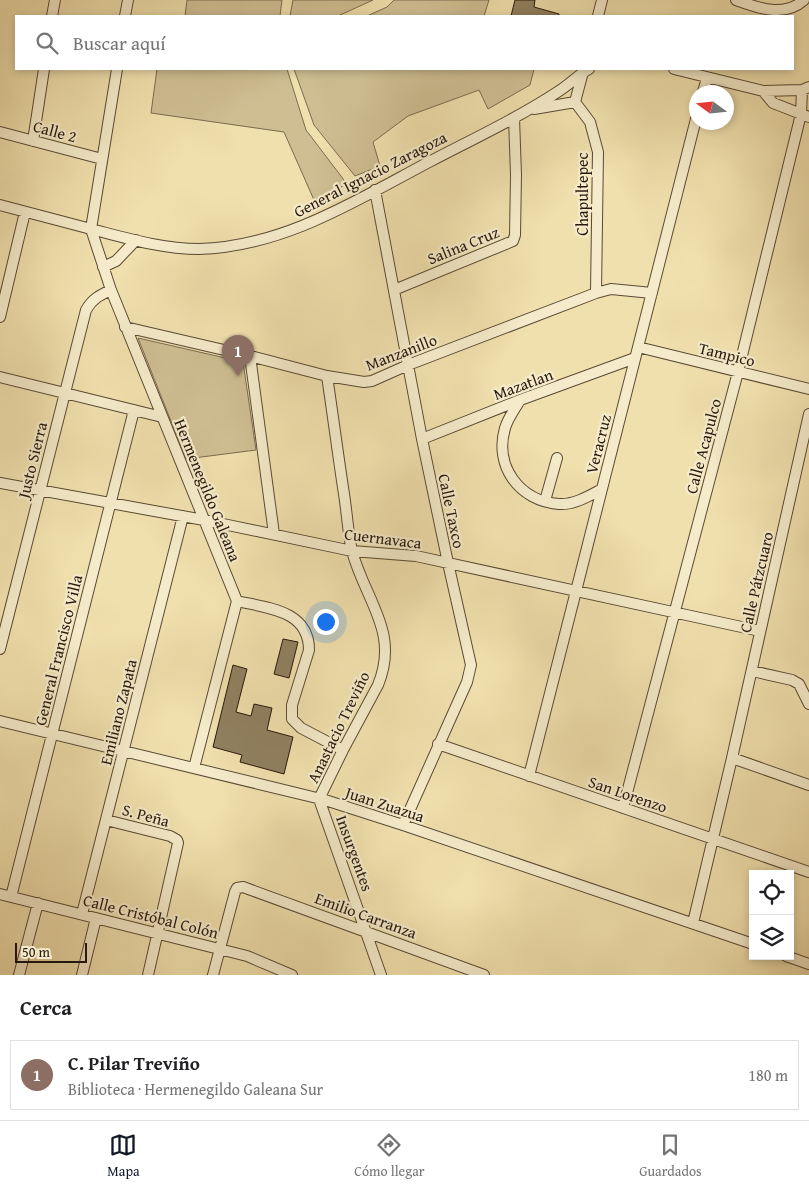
<!DOCTYPE html>
<html lang="es">
<meta charset="utf-8">
<style>
:root{--surface:#fff;--page:#f6f6f6;--text:#202124;--muted:#757577;--line:#e0e0e0;--accent:#111827}
body{margin:0;font-family:"Gentium Book Plus",serif;background:var(--page);color:var(--text)}
.controls{position:absolute;right:15px;bottom:15px;display:grid;overflow:hidden;border-radius:0px;box-shadow:0 2px 8px #0003}
.controls button{width:45px;height:45px;display:grid;place-items:center;padding:0;border:0;border-bottom:1px solid var(--line);background:var(--surface);color:var(--text);font:25px sans-serif}
.compass{position:absolute;left:689px;top:85px;width:45px;height:45px;border-radius:50%;background:var(--surface);box-shadow:0 2px 8px #0003;rotate:285deg}
.scale{position:absolute;left:15px;bottom:12px;width:72px;box-sizing:border-box;padding-left:5px;border:2px solid #28180d;border-top:0;font-size:14px;line-height:18px;white-space:nowrap;color:#28180d;-webkit-text-stroke:4px #f5ebca;paint-order:stroke}
.you{position:absolute;left:325px;top:621px;width:18px;height:18px;margin:-12px;border:4px solid #fff;border-radius:50%;background:#1a73e8;box-shadow:0 0 0 8px #1a73e833}
.badge{display:grid;place-items:center;width:32px;height:32px;border-radius:50%;background:var(--accent);color:#fff;font-size:16px;font-weight:700}
.pin{position:absolute;translate:-50% -41px;filter:drop-shadow(0 1px 2px #0008)}
.pin::after{content:'';position:absolute;top:26px;width:18px;height:15px;background:inherit;clip-path:polygon(0 0,100% 0,50% 100%)}
.list{margin:0;padding:0;list-style:none}
h2{display:flex;justify-content:space-between;align-items:center;height:65px;margin:0;padding:0 20px;font-size:21px}
h2 small{font-size:16px;font-weight:400;color:var(--muted)}
.list li{display:grid;grid-template-columns:32px 1fr auto;gap:15px;align-items:center;box-sizing:border-box;height:70px;margin:0 10px 10px;padding:0 10px;border:1px solid var(--line);border-radius:0px}
.list b{display:block;font-size:19px;white-space:nowrap}
.list p{margin:0;font-size:16px;white-space:nowrap;color:var(--muted)}
.list em{font-size:16px;font-style:normal;color:var(--muted)}
.icon{flex:none;width:28px;height:28px;fill:none;stroke:currentColor;stroke-width:2;stroke-linecap:round;stroke-linejoin:round}
.map{position:relative;flex:none;width:809px;height:975px;overflow:hidden}
.search{position:absolute;background:var(--surface);box-shadow:0 2px 8px #0003;left:15px;right:15px;top:15px;height:55px;display:flex;align-items:center;gap:12px;box-sizing:border-box;padding:0 18px;border-radius:0px;color:var(--muted);font-size:19px}
.sheet{height:145px;background:var(--surface)}
nav{display:flex;justify-content:space-around;align-items:center;box-sizing:border-box;height:70px;border-top:1px solid var(--line);background:var(--surface);font-size:14px;color:var(--muted)}
nav a{display:grid;justify-items:center;gap:2px}
nav .on{color:var(--accent)}
.map>svg:first-child{display:block}
</style>
<div class="map">
<svg width="809" height="975" viewBox="0 0 809 975">
<rect width="100%" height="100%" fill="#f0e0ad"/>
<filter id="stains"><feTurbulence type="fractalNoise" baseFrequency=".004" numOctaves="4"/><feColorMatrix values="0 0 0 0 .2 0 0 0 0 .09 0 0 0 0 .02 0 0 0 .5 -.17"/></filter>
<radialGradient id="worn" r=".72"><stop offset=".6" stop-color="#630" stop-opacity="0"/><stop offset="1" stop-color="#630" stop-opacity=".3"/></radialGradient>
<path fill="#cebe92" stroke="#7b6b50" d="M187,0H282L280,16H185Z
M293,0H373L338,16H290Z
M394,0H489L484,16H367L387,7Z
M157,69H287L306,130L347,184L314,200L284,132L151,113Z
M294,69H534L530,85L488,109L479,90L408,116L373,142L380,166L355,176L314,125Z
M138,338L243,362L256,450L186,459Z"/>
<path fill="#908060" stroke="#28180d" d="M515,0H535L534,7L559,14V16H511Z
M283,639L298,642L289,678L274,674Z
M233,665L247,669L236,712L251,716L254,704L272,708L267,730L293,737L284,774L240,762L242,755L213,747Z"/>
<g fill="none" stroke-linecap="round" stroke-linejoin="round">
<defs>
<path id="minor" d="M736,0C758,8 784,18 804,0
M52,16L55,0
M125,16L128,0
M598,16L602,0
M117,69L91,229L111,290L237,601L194,768
M674,69L763,91L773,103L809,117
M763,91L802,90L809,87
M703,92L707,78
M575,102L590,122L598,152L596,293
M534,109L575,102L583,72
M0,132L102,159
M33,141L44,69
M375,190L422,439L448,563L471,665L467,682L403,825
M0,205C30,213 61,221 91,229C126,238 162,249 199,249C283,247 357,200 429,162C473,139 518,118 559,91C569,85 578,75 589,69
M103,267L116,261L136,240
M394,290L513,241L515,235L516,175L514,118
M0,317L25,212
M125,327L250,356L327,376L364,382L372,381L408,365L596,293L611,289L652,293
M638,347L809,389
M250,356L274,534
M327,376C333,416 338,455 344,494C347,513 348,533 352,551C365,600 400,632 378,685L343,750L319,799L381,975
M0,377L162,417
M520,400C515,409 508,418 505,428C494,466 519,501 559,504C574,505 589,496 602,489
M422,439L520,400L635,358
M0,483L204,520L352,551L416,556L760,631
M545,501L557,458
M237,601C267,608 309,610 309,650L292,705V719L301,728L343,750
M0,649L86,310C92,299 100,295 111,290
M752,671L792,680L799,684L809,704
M0,721L325,800L403,825L753,944
M438,744L809,872
M732,758L809,785
M529,776L696,119
M623,808L738,372L801,114L802,90
M106,820L170,836L177,840L178,843L148,975
M0,894L247,956L292,975
M11,897L134,410
M82,914L183,516
M693,923L732,758L809,414
M786,956L809,964
M19,975L38,903
M82,975L96,918
M213,975L235,892L237,888L243,887L484,975"/>
</defs>
<use href="#minor" stroke="#5a4a35" stroke-width="12"/>
<use href="#minor" stroke="#f5ebca" stroke-width="10"/>
</g>
<g text-anchor="middle" dominant-baseline="central" stroke-width="4.5" stroke-linejoin="round" paint-order="stroke">
<g font-size="16" fill="#28180d" stroke="#f5ebca">
<text transform="translate(55 131) rotate(15)">Calle 2</text>
<text transform="translate(370 174) rotate(-27)">General Ignacio Zaragoza</text>
<text transform="translate(582 194) rotate(-90)">Chapultepec</text>
<text transform="translate(463 245) rotate(-22)">Salina Cruz</text>
<text transform="translate(401 352) rotate(-21)">Manzanillo</text>
<text transform="translate(727 354) rotate(14)">Tampico</text>
<text transform="translate(523 384) rotate(-20)">Mazatlan</text>
<text transform="translate(598 444) rotate(-76)">Veracruz</text>
<text transform="translate(703 446) rotate(-75)">Calle Acapulco</text>
<text transform="translate(32 460) rotate(-76)">Justo Sierra</text>
<text transform="translate(208 490) rotate(68)">Hermenegildo Galeana</text>
<text transform="translate(452 511) rotate(78)">Calle Taxco</text>
<text transform="translate(383 538) rotate(7)">Cuernavaca</text>
<text transform="translate(756 582) rotate(-77)">Calle Pátzcuaro</text>
<text transform="translate(58 650) rotate(-76)">General Francisco Villa</text>
<text transform="translate(118 712) rotate(-76)">Emiliano Zapata</text>
<text transform="translate(338 727) rotate(-64)">Anastacio Treviño</text>
<text transform="translate(628 794) rotate(19)">San Lorenzo</text>
<text transform="translate(385 804) rotate(18)">Juan Zuazua</text>
<text transform="translate(146 815) rotate(15)">S. Peña</text>
<text transform="translate(355 853) rotate(70)">Insurgentes</text>
<text transform="translate(366 915) rotate(20)">Emilio Carranza</text>
<text transform="translate(151 916) rotate(14)">Calle Cristóbal Colón</text>
</g>
</g>
<rect width="100%" height="100%" filter="url(#stains)"/>
<rect width="100%" height="100%" fill="url(#worn)"/>
</svg>
<div class="controls">
<button><svg class="icon" aria-label="locate" viewBox="0 0 24 24"><circle cx="12" cy="12" r="6"/><path d="M12 2v4M12 18v4M2 12h4M18 12h4"/></svg></button>
<button><svg class="icon" aria-label="layers" viewBox="0 0 24 24"><path d="M12 4l9 5-9 5-9-5zM3 14l9 5 9-5"/></svg></button>
</div>
<svg class="compass" viewBox="-18 -18 36 36"><path d="M0-13l5 13h-10z" fill="#e53935"/><path d="M0 13l5-13h-10z" fill="#757577"/></svg>
<div class="scale">50 m</div>
<div class="you"></div>
<div class="pin badge" style="left:238px;top:376px;background:#8d6e63">1</div>
<div class="search"><svg class="icon" aria-label="search" viewBox="0 0 24 24"><circle cx="10" cy="10" r="6"/><path d="M15 15l6 6"/></svg>Buscar aquí</div>
</div>
<section class="sheet">
<h2>Cerca<small></small></h2>
<ul class="list">
<li><span class="badge" style="background:#8d6e63">1</span><div><b>C. Pilar Treviño</b><p>Biblioteca · Hermenegildo Galeana Sur</p></div><em>180 m</em></li>
</ul>
</section>
<nav>
<a class="on"><svg class="icon" aria-label="map" viewBox="0 0 24 24"><path d="M3 6l6-2 6 2 6-2v14l-6 2-6-2-6 2zM9 4v14M15 6v14"/></svg>Mapa</a>
<a><svg class="icon" aria-label="directions" viewBox="0 0 24 24"><path d="M12 3l9 9-9 9-9-9zM9 14v-3h6M13 9l2 2-2 2"/></svg>Cómo llegar</a>
<a><svg class="icon" aria-label="saved" viewBox="0 0 24 24"><path d="M7 4h10v16l-5-4-5 4z"/></svg>Guardados</a>
</nav>
